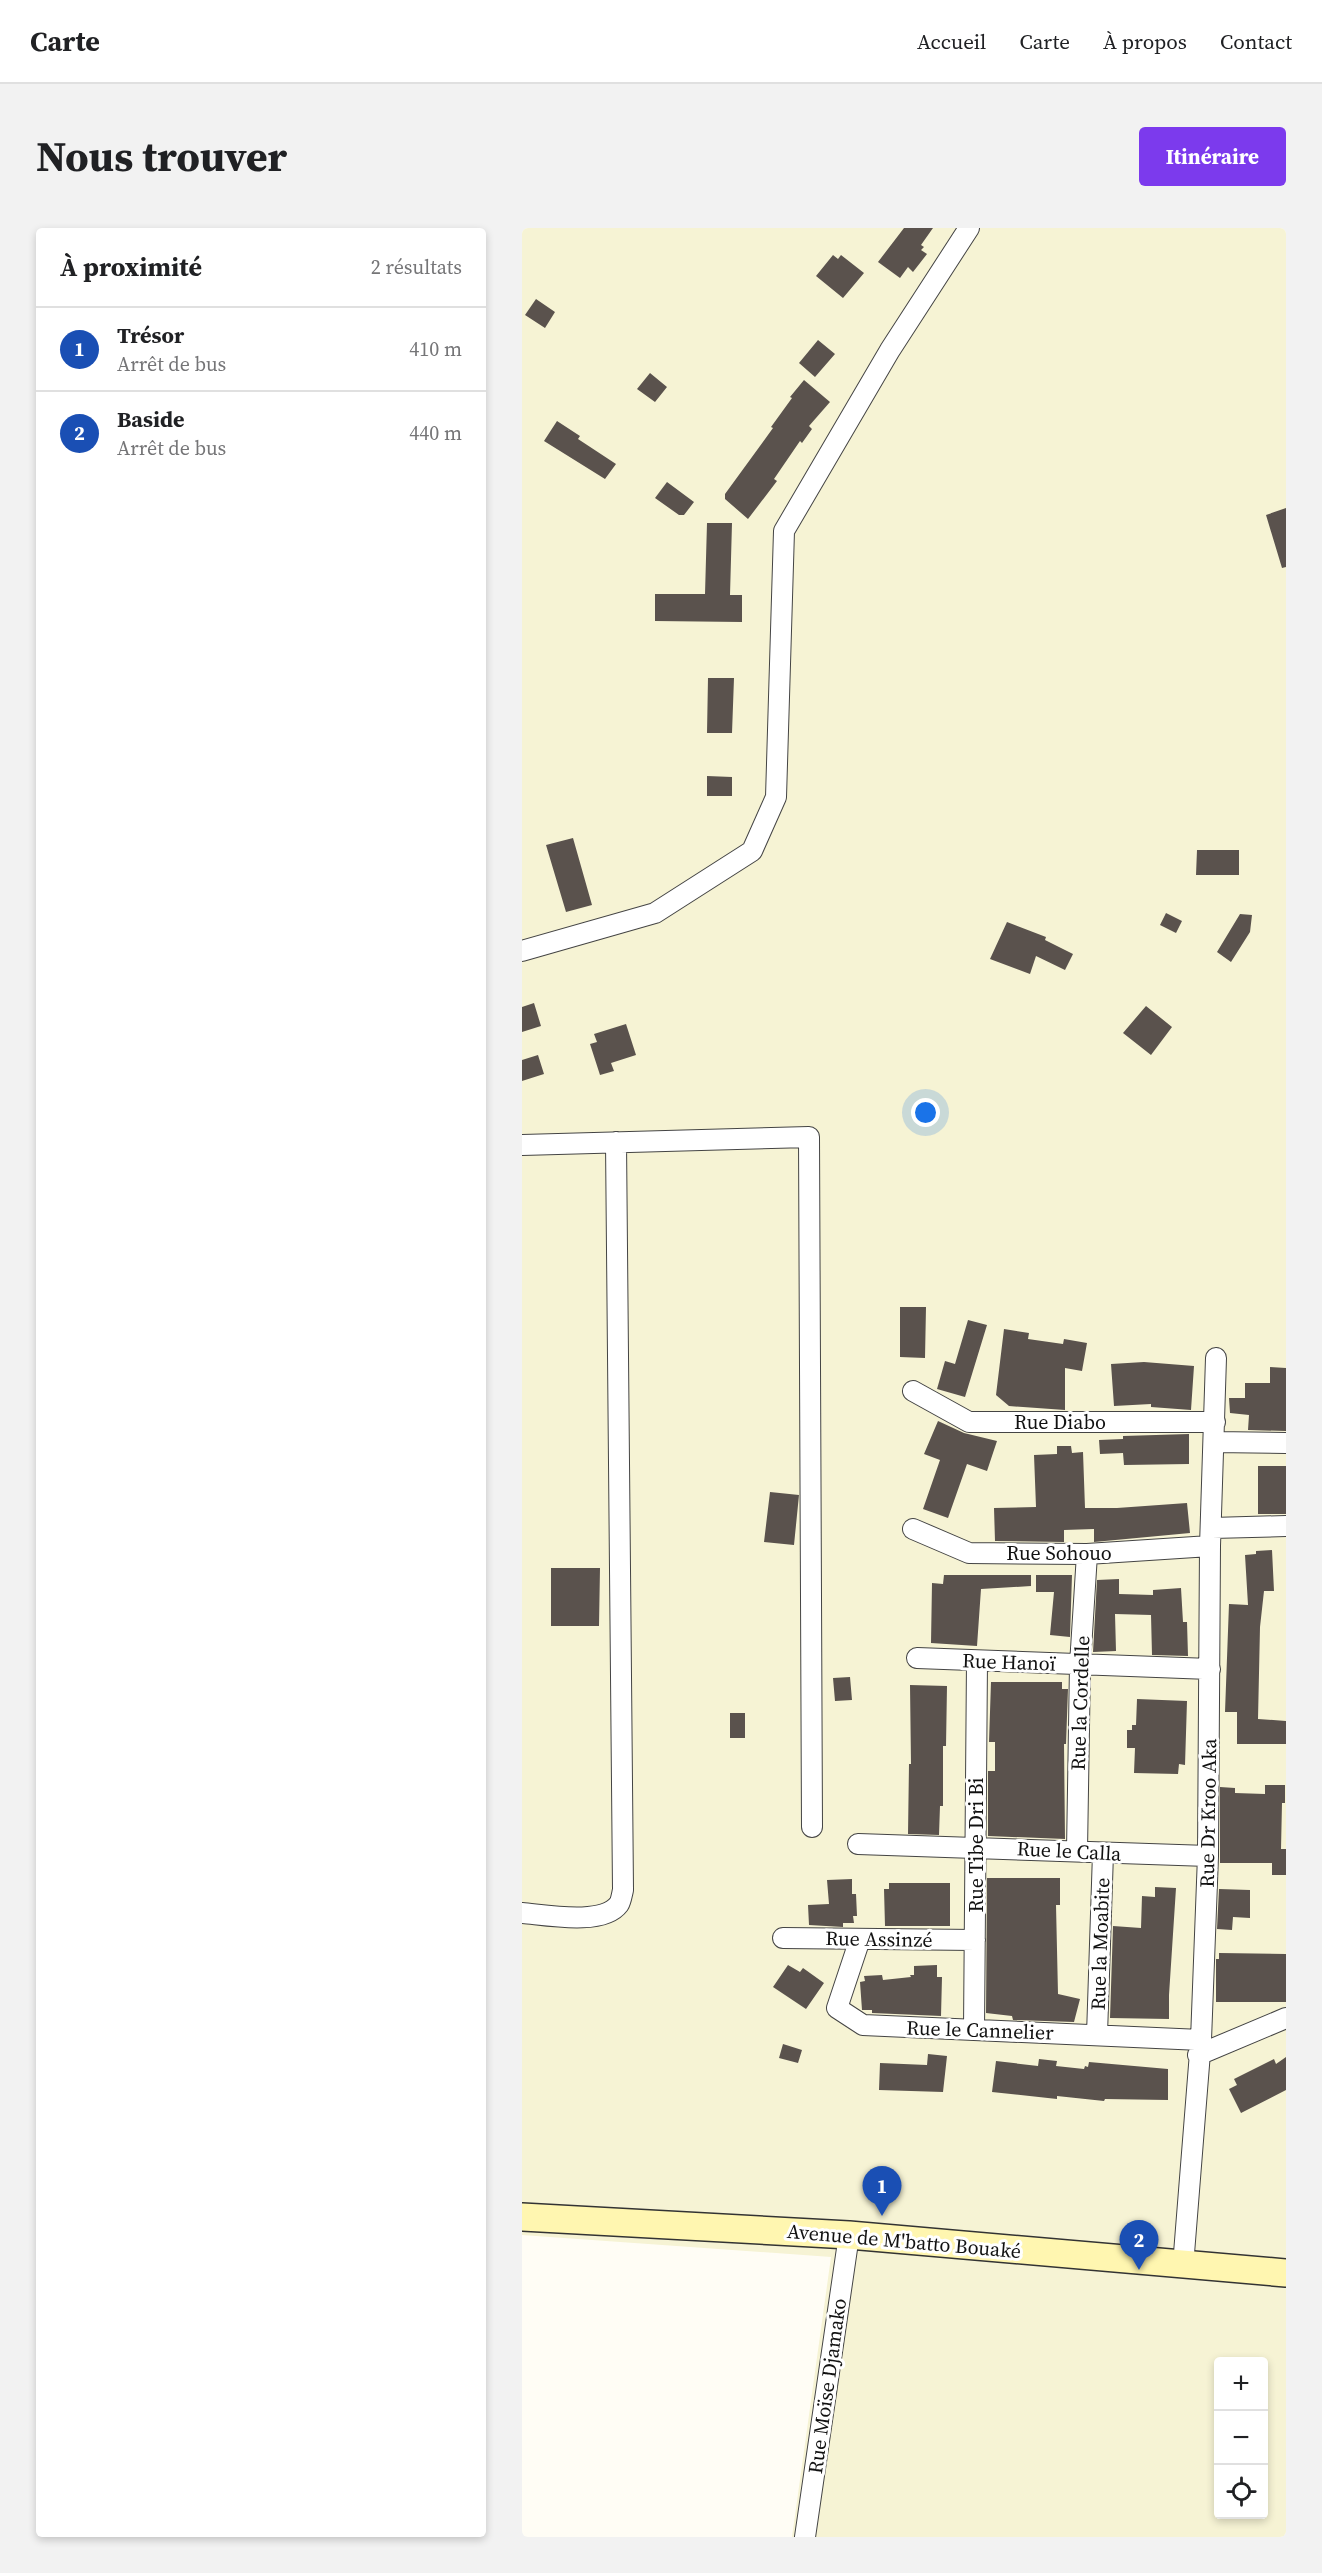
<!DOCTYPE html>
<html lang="fr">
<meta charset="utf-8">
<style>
:root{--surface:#fff;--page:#f2f2f2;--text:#202124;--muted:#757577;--line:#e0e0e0;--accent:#7c3aed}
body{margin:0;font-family:"Source Serif 4",serif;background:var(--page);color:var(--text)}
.controls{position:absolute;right:18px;bottom:18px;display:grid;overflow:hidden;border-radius:6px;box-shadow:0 3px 9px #0003}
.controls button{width:54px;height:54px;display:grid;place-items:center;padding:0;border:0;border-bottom:2px solid var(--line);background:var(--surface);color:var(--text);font:30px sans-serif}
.you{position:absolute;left:404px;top:885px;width:21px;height:21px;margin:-15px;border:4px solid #fff;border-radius:50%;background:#1a73e8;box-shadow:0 0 0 9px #1a73e833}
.badge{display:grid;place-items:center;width:39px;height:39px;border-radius:50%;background:var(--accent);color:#fff;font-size:20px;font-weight:700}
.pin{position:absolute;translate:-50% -50px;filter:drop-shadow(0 2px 3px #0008)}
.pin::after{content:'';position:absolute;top:32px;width:21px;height:18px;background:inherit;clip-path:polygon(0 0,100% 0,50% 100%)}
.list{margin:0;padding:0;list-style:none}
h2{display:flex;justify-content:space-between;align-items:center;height:78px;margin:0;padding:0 24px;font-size:26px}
h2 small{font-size:20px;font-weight:400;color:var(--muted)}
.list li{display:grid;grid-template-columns:39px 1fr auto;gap:18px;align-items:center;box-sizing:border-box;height:84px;padding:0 24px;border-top:2px solid var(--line)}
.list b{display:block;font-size:22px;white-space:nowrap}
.list p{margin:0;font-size:20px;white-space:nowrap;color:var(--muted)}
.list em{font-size:20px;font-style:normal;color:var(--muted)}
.icon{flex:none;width:33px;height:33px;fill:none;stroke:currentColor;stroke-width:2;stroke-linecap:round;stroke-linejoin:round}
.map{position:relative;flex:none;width:764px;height:2309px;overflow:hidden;border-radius:6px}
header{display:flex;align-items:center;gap:36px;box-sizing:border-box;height:84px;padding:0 30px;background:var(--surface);border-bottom:2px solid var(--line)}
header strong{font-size:28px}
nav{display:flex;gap:33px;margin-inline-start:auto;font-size:21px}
.intro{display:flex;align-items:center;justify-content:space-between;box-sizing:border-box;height:144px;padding:0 36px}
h1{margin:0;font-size:42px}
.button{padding:15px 27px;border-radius:6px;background:var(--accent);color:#fff;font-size:21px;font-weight:700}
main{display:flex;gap:36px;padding:0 36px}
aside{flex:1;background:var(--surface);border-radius:6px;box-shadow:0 3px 9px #0003}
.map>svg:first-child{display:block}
</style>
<header>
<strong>Carte</strong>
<nav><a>Accueil</a><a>Carte</a><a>À propos</a><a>Contact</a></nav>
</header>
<div class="intro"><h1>Nous trouver</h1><a class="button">Itinéraire</a></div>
<main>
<aside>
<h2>À proximité<small>2 résultats</small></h2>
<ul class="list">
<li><span class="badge" style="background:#1a4fb4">1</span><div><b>Trésor</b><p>Arrêt de bus</p></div><em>410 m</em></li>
<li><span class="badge" style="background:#1a4fb4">2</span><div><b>Baside</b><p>Arrêt de bus</p></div><em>440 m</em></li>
</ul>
</aside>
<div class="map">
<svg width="764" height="2309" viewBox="0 0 764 2309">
<rect width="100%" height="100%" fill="#fffdf5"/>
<path fill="#f6f3d4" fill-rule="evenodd" d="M0,0H764V2309H270L309,2029L0,2007ZM696,2134H742V2286H696Z"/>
<path fill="#5a524d" d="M382,0H411L399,17L402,19L399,22L405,26L391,44L386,39L378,50L356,34Z
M311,27L316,31L319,27L342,45L321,70L294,48Z
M14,71L33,84L23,100L3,87Z
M296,112L313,126L293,149L277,135Z
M128,145L145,159L133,174L115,161Z
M282,152L308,174L287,198L290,201L280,215L278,213L252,251L255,253L226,291L203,271V266L251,200L249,199L270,170L268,169Z
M35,193L58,208L56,211L94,236L83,251L22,213Z
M145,254L172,274L162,287H157L133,270Z
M764,280V339L760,340L744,287Z
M185,295H210L208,367H220V394L133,393V366H183Z
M186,450H212L210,505H185Z
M185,548L210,549V568H185Z
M51,610L70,677L44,684L24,617Z
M675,622H717V647H674Z
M644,685L660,693L654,705L638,697Z
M718,686L730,687L728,704L709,734L695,724Z
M485,694L524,709L523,712L551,726L543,742L514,728L508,746L468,731Z
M12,775L19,798L0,804V779Z
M624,778L650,799L629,827L601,805Z
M104,796L114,827L89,835L92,843L78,847L68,816L75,814L72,806Z
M16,827L22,846L0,853V832Z
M378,1079H404L403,1130L378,1129Z
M446,1092L465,1097L443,1169L415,1161L423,1133L433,1136Z
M482,1101L507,1105L506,1111L541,1116L542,1111L565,1115L560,1143L543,1140V1182L487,1178L474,1167Z
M622,1134L672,1138L669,1182L629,1179V1176L592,1178L589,1136Z
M748,1139L764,1140V1203L726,1202L727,1187L708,1185L707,1170H723V1155H748Z
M416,1193L442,1205L475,1213L465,1243L445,1236L426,1290L401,1281L418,1232L402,1226Z
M667,1206V1236L602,1237L601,1225L578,1226L577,1212L601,1211V1208Z
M535,1218H549L550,1225L561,1224L563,1280H595L665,1275L668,1305L572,1314V1301L542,1302V1314L473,1313L472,1280L514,1279L512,1227L535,1226Z
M736,1238H764V1286H736Z
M248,1264L277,1267L272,1317L242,1314Z
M750,1322L752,1363H742L738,1399L736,1491L764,1493V1516H715V1484H703L707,1376L726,1377L723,1327L734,1326V1323Z
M29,1340H78L77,1398H29Z
M422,1347H509V1358L459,1361L455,1418L409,1415L410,1355L421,1356Z
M514,1347H550L548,1409L528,1407L532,1364H514Z
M597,1351V1366L631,1367V1362L659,1360L661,1394H665L666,1428L630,1427L629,1387L593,1386L594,1423L571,1424L575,1352Z
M328,1449L330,1472L313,1473L311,1450Z
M469,1454H540V1461H546L544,1516H542L543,1611L466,1608V1543H473V1514H467Z
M388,1457L425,1458L424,1518H421V1578H418L417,1607L386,1606L387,1536H389Z
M615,1471L665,1473L663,1537L657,1536L656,1546L612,1545L613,1520H605V1502H610V1497H614Z
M208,1485H223V1510H208Z
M743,1557H763V1575H760L759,1621H764V1647H750V1635H698V1559L713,1560V1565L743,1566Z
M465,1650H538V1677H534L536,1766L558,1771L552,1794L491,1792L490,1788L464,1785Z
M330,1651V1666H334L335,1688H331L332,1695H321V1699L287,1697L286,1677L307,1676L305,1652Z
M367,1655H428V1698H363L362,1661H367Z
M633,1659L654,1660L647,1767V1791L588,1790L591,1698L619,1700L620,1668L633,1669Z
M697,1661L728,1662V1690L711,1689L710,1702L695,1701Z
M697,1725L764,1726V1774H694V1731H697Z
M266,1737L278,1744L281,1740L302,1755L284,1781L251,1759Z
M415,1737V1749H420L419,1788L350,1785V1782H340L338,1754L343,1753L342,1748L360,1747L361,1752L389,1749L388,1747H392V1738Z
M261,1816L280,1822L276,1835L257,1830Z
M406,1826L425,1828L421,1864L357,1862L358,1835L405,1837Z
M764,1829V1862L719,1885L707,1861L715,1857L712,1851L752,1831L754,1836Z
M517,1831L535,1833L534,1838L562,1841L563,1838L566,1839L567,1834L646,1841V1872L583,1871L582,1873L535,1868V1871L470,1864L474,1833L516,1838Z"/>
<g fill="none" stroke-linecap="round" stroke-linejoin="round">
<defs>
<path id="street" d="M0,723L133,685L230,623L254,569L262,303L368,122L447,0
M0,917L287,909L290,1599
M391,1163L447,1194H693
M692,1214L764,1215
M690,1300L764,1298
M391,1301L447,1325L565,1326L688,1318
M395,1430L688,1441
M336,1616L686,1628
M555,1623L558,1437L565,1326
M0,1685C24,1687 81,1698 97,1676C99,1673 100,1666 101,1662L94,914
M261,1710L453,1712
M338,1711L315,1780L341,1797L679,1812
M452,1801L455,1433
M575,1807L581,1625
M676,1827L764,1790
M661,2038L679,1812L686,1628L688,1318L694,1130
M283,2309L327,2007"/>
<path id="secondary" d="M0,1989L327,2007L764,2045"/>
</defs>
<use href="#street" stroke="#444" stroke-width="22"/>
<use href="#secondary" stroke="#333" stroke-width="30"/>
<use href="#street" stroke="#fff" stroke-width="20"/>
<use href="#secondary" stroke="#fff6b0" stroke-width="27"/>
</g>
<g text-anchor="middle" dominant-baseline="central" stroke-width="6" stroke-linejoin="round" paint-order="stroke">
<g font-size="20" fill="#111" stroke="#fff">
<text x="538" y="1194">Rue Diabo</text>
<text x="537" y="1325">Rue Sohouo</text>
<text transform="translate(487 1434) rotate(2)">Rue Hanoï</text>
<text transform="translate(558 1475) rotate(-88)">Rue la Cordelle</text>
<text transform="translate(686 1585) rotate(-89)">Rue Dr Kroo Aka</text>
<text transform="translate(454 1617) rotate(-90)">Rue Tibe Dri Bi</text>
<text transform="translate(547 1623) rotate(3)">Rue le Calla</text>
<text transform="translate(357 1711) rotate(1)">Rue Assinzé</text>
<text transform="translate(578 1716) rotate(-88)">Rue la Moabite</text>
<text transform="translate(458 1802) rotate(2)">Rue le Cannelier</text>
<text transform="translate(382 2013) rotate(5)">Avenue de M'batto Bouaké</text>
<text transform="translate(305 2158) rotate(-82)">Rue Moïse Djamako</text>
</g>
</g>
</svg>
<div class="controls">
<button>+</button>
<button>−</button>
<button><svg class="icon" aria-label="locate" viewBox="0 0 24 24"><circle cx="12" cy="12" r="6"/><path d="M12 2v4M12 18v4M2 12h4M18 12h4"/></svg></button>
</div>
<div class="you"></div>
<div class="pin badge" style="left:360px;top:1988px;background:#1a4fb4">1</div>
<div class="pin badge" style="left:617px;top:2042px;background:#1a4fb4">2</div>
</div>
</main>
